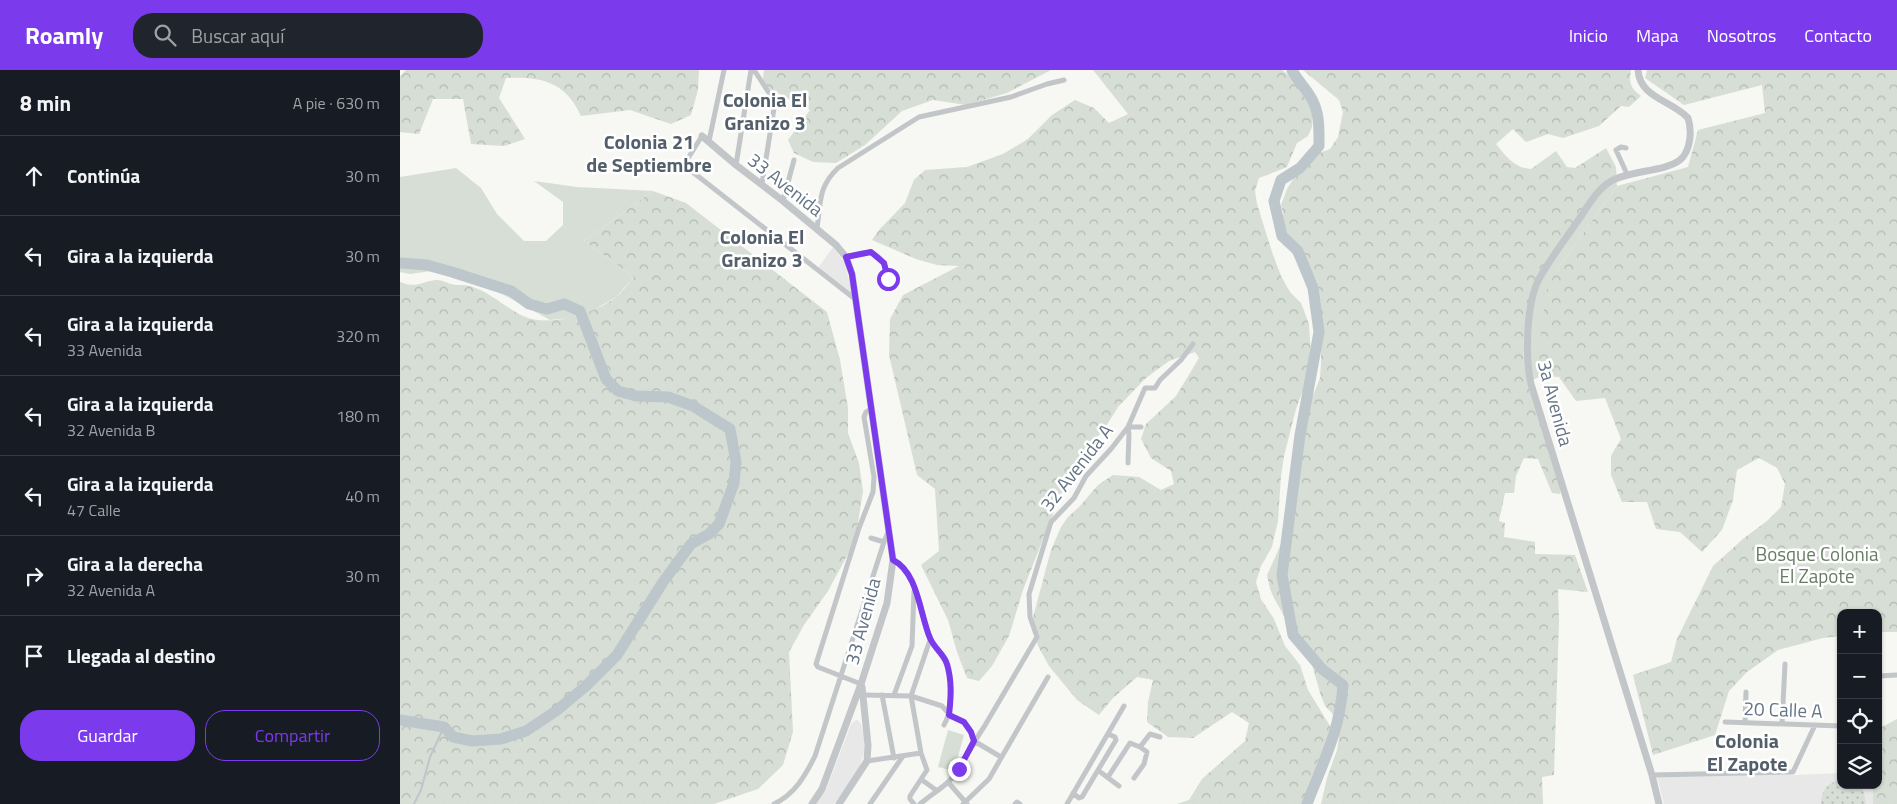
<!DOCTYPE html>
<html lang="es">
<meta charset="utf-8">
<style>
:root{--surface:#171b24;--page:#20242c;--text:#f1f3f6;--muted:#9ea1a6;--line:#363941;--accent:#7c3aed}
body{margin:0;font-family:"Titillium Web",sans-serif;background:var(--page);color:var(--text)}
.controls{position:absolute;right:15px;bottom:15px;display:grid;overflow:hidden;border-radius:10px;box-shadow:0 1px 4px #0004}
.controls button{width:45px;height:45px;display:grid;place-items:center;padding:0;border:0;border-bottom:1px solid var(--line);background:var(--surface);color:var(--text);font:25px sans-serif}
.stop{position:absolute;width:15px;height:15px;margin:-11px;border:4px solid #7c3aed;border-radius:50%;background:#fff}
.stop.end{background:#7c3aed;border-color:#fff;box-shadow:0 1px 5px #0008}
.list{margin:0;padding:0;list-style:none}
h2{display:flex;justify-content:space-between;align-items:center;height:65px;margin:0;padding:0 20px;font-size:21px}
h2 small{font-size:16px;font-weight:400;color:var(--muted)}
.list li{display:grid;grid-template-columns:32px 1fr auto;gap:15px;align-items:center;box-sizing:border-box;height:80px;padding:0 20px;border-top:1px solid var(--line)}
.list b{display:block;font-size:19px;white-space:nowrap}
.list p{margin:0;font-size:16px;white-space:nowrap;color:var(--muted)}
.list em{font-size:16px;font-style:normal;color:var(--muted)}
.actions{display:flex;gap:10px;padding:15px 20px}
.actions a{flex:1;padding:11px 0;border:1px solid var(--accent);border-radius:20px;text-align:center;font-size:18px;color:var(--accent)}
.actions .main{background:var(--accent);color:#fff}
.icon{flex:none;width:28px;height:28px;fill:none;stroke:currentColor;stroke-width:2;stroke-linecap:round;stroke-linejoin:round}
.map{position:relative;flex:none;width:1497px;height:734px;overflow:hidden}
header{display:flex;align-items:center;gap:30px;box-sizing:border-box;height:70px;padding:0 25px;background:var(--accent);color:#fff}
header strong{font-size:24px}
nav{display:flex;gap:28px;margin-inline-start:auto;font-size:18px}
.search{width:350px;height:45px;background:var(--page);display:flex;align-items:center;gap:12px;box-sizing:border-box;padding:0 18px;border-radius:20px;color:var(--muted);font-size:19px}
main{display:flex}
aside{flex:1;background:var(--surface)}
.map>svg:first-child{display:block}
</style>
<header>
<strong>Roamly</strong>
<div class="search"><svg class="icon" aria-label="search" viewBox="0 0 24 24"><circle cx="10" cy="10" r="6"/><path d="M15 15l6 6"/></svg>Buscar aquí</div>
<nav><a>Inicio</a><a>Mapa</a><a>Nosotros</a><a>Contacto</a></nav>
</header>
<main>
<aside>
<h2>8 min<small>A pie · 630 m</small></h2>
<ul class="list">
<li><svg class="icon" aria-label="ahead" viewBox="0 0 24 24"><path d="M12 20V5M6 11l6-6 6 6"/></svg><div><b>Continúa</b></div><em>30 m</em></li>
<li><svg class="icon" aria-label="left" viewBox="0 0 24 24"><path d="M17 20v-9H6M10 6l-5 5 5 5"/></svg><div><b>Gira a la izquierda</b></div><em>30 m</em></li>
<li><svg class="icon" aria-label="left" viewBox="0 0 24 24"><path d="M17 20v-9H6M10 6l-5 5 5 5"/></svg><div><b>Gira a la izquierda</b><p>33 Avenida</p></div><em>320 m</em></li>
<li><svg class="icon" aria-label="left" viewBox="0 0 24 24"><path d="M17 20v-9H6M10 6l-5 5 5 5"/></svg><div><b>Gira a la izquierda</b><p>32 Avenida B</p></div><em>180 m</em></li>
<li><svg class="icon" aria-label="left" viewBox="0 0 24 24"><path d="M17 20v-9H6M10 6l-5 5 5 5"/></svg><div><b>Gira a la izquierda</b><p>47 Calle</p></div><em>40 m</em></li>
<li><svg class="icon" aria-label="right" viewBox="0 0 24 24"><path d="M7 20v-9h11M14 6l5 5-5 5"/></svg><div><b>Gira a la derecha</b><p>32 Avenida A</p></div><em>30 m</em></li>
<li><svg class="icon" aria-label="arrive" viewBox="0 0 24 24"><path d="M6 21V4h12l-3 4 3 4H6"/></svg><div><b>Llegada al destino</b></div></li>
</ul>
<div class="actions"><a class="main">Guardar</a><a>Compartir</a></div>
</aside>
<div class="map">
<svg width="1497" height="734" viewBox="0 0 1497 734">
<defs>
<pattern id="forest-crowns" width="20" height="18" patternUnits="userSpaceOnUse" patternTransform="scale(1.25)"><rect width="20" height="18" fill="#d7ded5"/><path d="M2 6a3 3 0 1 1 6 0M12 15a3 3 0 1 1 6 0" fill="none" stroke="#b2b9b2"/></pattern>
<pattern id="park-dots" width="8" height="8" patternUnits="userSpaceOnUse" patternTransform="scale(1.25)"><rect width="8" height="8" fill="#d7ded5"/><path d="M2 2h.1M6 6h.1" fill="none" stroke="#b2b9b2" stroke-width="1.8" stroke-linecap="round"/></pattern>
</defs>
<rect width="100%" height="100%" fill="#f7f7f3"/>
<path fill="#e7e8e7" d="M433,177L444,192L453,225L418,198Z
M458,650L461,654L464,666V682L459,699L452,711L434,734H415L426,720L451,654L454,651Z
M1256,703L1394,705L1441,703V715H1478L1497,734H1264Z"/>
<path fill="#d7ded5" d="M1216,97L1217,116L1156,201L1137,295L1142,306L1129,311L1124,294L1123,275L1126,253L1148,191Z
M56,98L81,118L97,144L124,171H146L163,155V132L134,111L177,117L253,121L184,171L234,207L216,227L190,242L170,248L150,250L86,215L74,210L31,201L10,204L0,202V107Z
M548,660L564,665L554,701L538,697Z"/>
<path fill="url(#forest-crowns)" d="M6,0H299L298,20L291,45L271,54L230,40L181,46C165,11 141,7 106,8L99,28L125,69L104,76L71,74L63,29H33L19,64L0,62V6Z
M364,0H651L607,23L566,35L533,30L502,41L465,75L436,93L413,92L394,83L388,70L410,40L362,15Z
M693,0H882L908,19L914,27L912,57L908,66L897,73L887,97L859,108L855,121L857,134L872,182L881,206L890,222L901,233L909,254L911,286L908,306L896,339L884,386L881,406L878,451L872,477L861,496L856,512L861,529L874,549L885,576L900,595L908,620L930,656L929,680L911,734H777L789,730L802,709L845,671L849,653L832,642L793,668L768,667L747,652L748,632L753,610L737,607L713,628L699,645L677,630L649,596L638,576L632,551L651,480L661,457L668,447L679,437L698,415L713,405L739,407L761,420L774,414L771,401L751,388L741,369L746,354L776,326L799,288L795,282L769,291L746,308L718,337L703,361L680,384L659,429L623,520L609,566L592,596L579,611L567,608L557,582L548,550L521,495L539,481L535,419L517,405L489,285L490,249L503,225L559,196L537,195L516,189L472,170L479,160L505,133L514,110L525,100L567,97L603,84L628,69L652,45L675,30L694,38L709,53L728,44Z
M903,0H1231C1229,13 1230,18 1241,26L1229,37L1221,36L1199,56L1163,68L1148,64L1126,72L1113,59L1096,74C1106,86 1114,98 1131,99L1156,81L1167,97L1175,98L1206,78L1216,97L1148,191L1126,253L1123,275L1124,294L1161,416L1160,424L1152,423L1138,389L1124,388L1116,406L1114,423H1105L1099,451L1105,453L1104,467L1135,472V484L1175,485L1188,522L1158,519L1159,551L1154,705L1142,707L1143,734H921L927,708L937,680L939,669L937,653L932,643L925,636L920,623L910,587L902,578L874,528L870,519L867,505L882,472L895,426L899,404L903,356L909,331L914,323L920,308L921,293V245L915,224L902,205L883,162V143L881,135L887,119L906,88L930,79L938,67L943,42L939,30Z
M1247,0H1497V562H1478V543H1441V566L1423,568L1378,580L1347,602L1329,621L1315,665L1253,685L1233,605L1271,592L1277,569L1313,496L1344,468L1367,451L1381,437L1385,414L1377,398L1359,388L1337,400L1333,430L1322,460L1302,482L1280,462L1256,459L1247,432H1222L1211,405V386L1221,369L1205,328L1176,331L1159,307L1142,306L1137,295L1146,222L1156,201L1217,116L1288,97L1298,60L1365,43L1362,15L1284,35L1245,8Z
M253,121L286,133L427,242L440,290L448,338V363L459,393L463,421L455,471L428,521L404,555L389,582L393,662L383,695L358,719L314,734H0V212C18,219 21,211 37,210C42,210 47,213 51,214C57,216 64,214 70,216C92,223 104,237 123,246C149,258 194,244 216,227C223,222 228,213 234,207L184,171Z
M1497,649V734H1473V715H1478V659Z"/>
<path fill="url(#park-dots)" d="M1441,709V715L1460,716L1464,723L1466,734H1421C1421,720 1428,713 1441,709Z"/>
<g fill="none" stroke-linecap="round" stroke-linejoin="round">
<path stroke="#bcc6cb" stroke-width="2" d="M14,734L21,720L30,687L44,657"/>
<path stroke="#bcc6cb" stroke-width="11" d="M892,0C897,10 905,17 910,26C920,41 919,59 919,76L900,98L881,110L874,131L882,166L898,181L913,218L919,262L900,365L882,505L893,565L922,599L943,615C940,661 923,692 907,734
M0,193L27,195L52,202L111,221L129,234L147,239L164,234L180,241L206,309L218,321L236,326L268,327L293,336L330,359L336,392L334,413L319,454L309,464L291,474L263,512L217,585L186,616L156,641L126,661L101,669L72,671L53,667L44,657L0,650"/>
<path stroke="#c2c6c9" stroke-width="5" d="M354,0L375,32L362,114
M302,66L285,93V96L455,229
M309,71L324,0
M1226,78L1221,77L1216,80L1227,104
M336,95L351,0
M383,131L394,90
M417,158C421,132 418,117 438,98L519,47L611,27L647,14L664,10
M446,187C453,185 465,181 471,183C486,187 487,205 489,218
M728,393L729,364L728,357H741
M471,468L484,472L488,462
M493,490C518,502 520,545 530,568C533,577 541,583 545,591C553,607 553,640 544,655
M1478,606L1497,605
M461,614L418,597L416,594L459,458L473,422L474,407L464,347L466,342L472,338
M463,625L511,626L542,636L552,647L564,652L571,662L574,671L601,687
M482,625L494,688
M494,625L512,576L514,521
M1325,652L1441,656
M1345,653L1346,622
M1382,654L1385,594
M467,691L521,683
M699,701L719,716
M1252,705L1393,702L1415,655
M708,707L730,673L740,677L750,664L760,667
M734,708L744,694L747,682L740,677
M522,710L536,720
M548,712L567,734
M673,723L679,728L682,727L716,670L715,667L708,664
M374,734C395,724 405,706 415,686L484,472
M470,734L503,686
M514,734L510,729V726L527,700L521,683L511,626L530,570
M520,734C528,727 544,717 550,710C564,694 572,674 584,657L637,567L630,547L629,524L651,452L674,428L686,406L711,379L728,357L745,318H755L760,310L781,290L793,274
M563,734L589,709L648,607
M615,734L617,732L620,734
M667,734L724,636"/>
<path stroke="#c2c6c9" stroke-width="7" d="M1238,0C1240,28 1271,30 1288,48C1292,60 1291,81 1280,90C1264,102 1231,100 1211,111C1196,120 1187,138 1177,152C1164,171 1150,189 1139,209C1126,234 1125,287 1131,314L1252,705L1259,734
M302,66L336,95L383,131L436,175L446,187L452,204L493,490L487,533L461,614L422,719L412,734
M439,734L467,691L468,675L462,617"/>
</g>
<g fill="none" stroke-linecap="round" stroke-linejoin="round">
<path stroke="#7c3aed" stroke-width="6" d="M488,209L484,193L471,182L446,187L452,204L493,490C518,502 520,545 530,568C534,578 544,584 547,594C552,611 551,627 549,645L564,652L571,662L574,671L559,699"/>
</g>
<g text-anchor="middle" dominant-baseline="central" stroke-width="5" stroke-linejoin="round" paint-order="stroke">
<g font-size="19" fill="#657585" stroke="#fff">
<text transform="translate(386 114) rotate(38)">33 Avenida</text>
<text transform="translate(1156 333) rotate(75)">3a Avenida</text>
<text transform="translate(676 397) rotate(-52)">32 Avenida A</text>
<text transform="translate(462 551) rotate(-75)">33 Avenida</text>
<text transform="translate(1383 639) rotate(2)">20 Calle A</text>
</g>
<g font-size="19" fill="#687c64" stroke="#fff">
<text x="1417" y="483">Bosque Colonia<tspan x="1417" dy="22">El Zapote</tspan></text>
</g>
<g font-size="20" font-weight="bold" fill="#535f6a" stroke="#fff">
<text x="365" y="29">Colonia El<tspan x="365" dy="23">Granizo 3</tspan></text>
<text x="249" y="71">Colonia 21<tspan x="249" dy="23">de Septiembre</tspan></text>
<text x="362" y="166">Colonia El<tspan x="362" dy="23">Granizo 3</tspan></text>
<text x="1347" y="670">Colonia<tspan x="1347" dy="23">El Zapote</tspan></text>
</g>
</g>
</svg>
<div class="controls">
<button>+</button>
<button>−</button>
<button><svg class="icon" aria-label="locate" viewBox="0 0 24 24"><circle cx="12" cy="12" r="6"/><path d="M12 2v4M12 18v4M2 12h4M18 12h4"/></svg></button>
<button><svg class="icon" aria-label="layers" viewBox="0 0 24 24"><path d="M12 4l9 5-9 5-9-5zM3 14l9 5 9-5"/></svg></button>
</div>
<div class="stop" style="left:488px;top:209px"></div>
<div class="stop end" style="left:559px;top:699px"></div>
</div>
</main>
